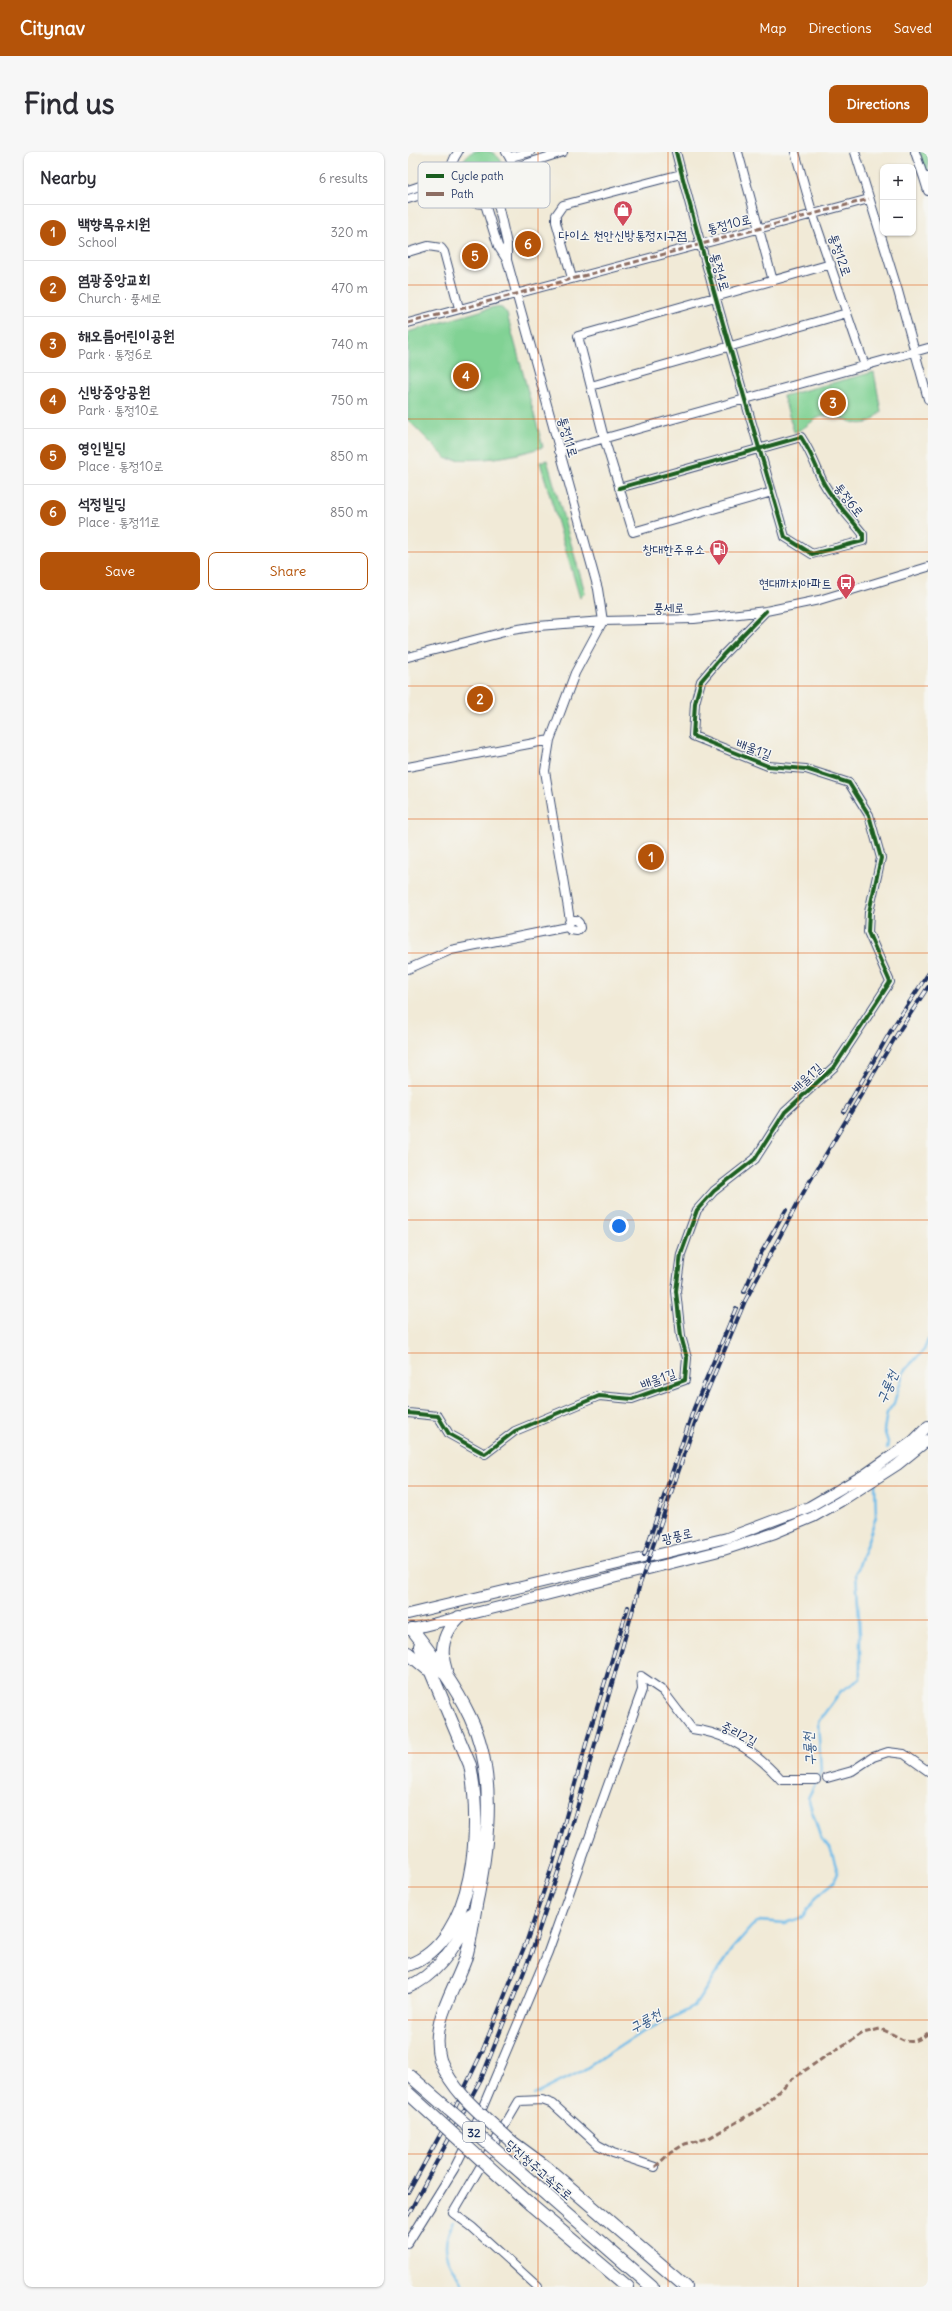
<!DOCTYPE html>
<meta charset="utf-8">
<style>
:root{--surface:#fff;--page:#f7f7f7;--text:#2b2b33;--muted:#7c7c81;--line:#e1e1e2;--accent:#b45309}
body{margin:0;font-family:Delius,"Poor Story",sans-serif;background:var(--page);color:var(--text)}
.controls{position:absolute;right:12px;top:12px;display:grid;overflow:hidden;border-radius:8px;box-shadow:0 1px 3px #0004}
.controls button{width:36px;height:36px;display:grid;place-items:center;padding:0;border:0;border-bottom:1px solid var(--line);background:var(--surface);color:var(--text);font:20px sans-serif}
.you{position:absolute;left:211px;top:1074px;width:14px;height:14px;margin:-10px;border:3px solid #fff;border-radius:50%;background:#1a73e8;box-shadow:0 0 0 6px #1a73e833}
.badge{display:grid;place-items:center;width:26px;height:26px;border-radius:50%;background:var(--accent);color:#fff;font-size:13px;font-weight:700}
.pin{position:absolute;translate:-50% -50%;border:2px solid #fff;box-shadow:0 1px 4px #0006}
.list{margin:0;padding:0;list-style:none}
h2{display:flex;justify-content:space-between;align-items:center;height:52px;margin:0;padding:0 16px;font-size:17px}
h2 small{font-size:13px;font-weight:400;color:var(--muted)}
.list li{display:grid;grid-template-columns:26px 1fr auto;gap:12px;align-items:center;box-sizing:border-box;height:56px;padding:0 16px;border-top:1px solid var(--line)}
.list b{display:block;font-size:15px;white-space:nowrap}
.list p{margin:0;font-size:13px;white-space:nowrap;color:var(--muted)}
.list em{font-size:13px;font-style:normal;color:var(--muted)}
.actions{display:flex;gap:8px;padding:12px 16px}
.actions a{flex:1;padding:9px 0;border:1px solid var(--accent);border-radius:8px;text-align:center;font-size:14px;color:var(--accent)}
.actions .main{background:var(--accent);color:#fff}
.map{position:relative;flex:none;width:520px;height:2135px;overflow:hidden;border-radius:8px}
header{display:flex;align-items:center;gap:24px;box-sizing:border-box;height:56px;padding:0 20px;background:var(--accent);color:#fff}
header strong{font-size:19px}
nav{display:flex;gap:22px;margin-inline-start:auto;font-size:14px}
.intro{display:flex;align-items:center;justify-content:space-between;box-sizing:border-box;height:96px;padding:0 24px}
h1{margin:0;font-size:28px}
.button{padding:10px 18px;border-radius:8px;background:var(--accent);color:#fff;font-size:14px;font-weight:700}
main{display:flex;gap:24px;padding:0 24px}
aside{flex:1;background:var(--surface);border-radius:8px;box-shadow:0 1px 3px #0004}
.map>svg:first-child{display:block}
</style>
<header>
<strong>Citynav</strong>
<nav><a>Map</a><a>Directions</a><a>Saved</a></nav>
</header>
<div class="intro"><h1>Find us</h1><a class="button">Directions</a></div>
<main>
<aside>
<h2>Nearby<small>6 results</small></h2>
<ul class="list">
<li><span class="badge">1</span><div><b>백향목유치원</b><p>School</p></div><em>320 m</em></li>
<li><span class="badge">2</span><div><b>염광중앙교회</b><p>Church · 풍세로</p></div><em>470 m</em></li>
<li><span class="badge">3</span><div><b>해오름어린이공원</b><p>Park · 통정6로</p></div><em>740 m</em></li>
<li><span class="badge">4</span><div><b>신방중앙공원</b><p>Park · 통정10로</p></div><em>750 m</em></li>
<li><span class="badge">5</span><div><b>영인빌딩</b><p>Place · 통정10로</p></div><em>850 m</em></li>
<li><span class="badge">6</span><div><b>석정빌딩</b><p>Place · 통정11로</p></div><em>850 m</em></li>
</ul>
<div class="actions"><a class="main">Save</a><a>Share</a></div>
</aside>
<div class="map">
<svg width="520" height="2135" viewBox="0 0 520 2135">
<rect width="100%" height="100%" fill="#f6f6f2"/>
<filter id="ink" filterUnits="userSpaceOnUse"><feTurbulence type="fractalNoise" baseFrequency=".025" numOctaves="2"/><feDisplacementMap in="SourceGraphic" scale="8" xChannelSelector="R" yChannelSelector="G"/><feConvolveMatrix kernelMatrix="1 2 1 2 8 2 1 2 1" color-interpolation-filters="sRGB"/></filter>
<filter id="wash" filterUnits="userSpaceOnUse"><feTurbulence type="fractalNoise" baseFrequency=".012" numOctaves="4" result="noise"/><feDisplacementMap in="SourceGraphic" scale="16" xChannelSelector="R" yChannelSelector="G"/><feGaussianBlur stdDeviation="0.9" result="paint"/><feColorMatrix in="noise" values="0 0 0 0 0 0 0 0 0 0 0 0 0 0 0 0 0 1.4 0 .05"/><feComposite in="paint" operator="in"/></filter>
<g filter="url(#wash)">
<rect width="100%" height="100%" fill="#f1ead7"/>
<path fill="#81d294" stroke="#4e8079" d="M52 20a22 22 0 1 1 44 0a22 22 0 1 1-44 0Z
M511,0H520V22H519Z
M86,155L94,156L99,162L135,295C101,306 75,309 39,307L0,268V180Z
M466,220L473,259C453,286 439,261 416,264C404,266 399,277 386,280L375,244Z
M139,308L177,440L172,446L132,310Z"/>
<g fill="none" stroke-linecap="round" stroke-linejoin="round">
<path stroke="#6fbce9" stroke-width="2.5" d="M479,1297L480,1290L476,1278L479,1261L486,1251L496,1219L516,1198L520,1188
M126,1943L174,1919L231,1882L286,1855L323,1798L344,1774L352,1769L377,1771L395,1765L407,1746L426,1730L430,1721L422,1695L413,1687L400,1646L413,1620L410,1570L433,1539L452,1527V1481L448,1422L468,1365L467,1331
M46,2070C29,2097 42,2111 57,2135"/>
</g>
</g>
<g filter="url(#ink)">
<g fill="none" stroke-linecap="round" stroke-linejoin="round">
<defs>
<path id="minor" d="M50,0C21,42 85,74 103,32C108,21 105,10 98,0
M330,0L365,129
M387,0L405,63L457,214
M447,0L490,139L520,247
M507,0L516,26
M102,5L122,0
M105,16L155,0
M520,25L516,26L520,39
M0,38L42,24
M0,47L45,33
M89,48L99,92V108
M77,52L90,94L99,108L190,437L195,469L167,521L142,588L137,619L162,768L159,775L162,778L169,779L172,776L171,771L168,768H162
M0,100L20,94L33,96L36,100L51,156
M164,126L148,70V63L155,53L273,22
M0,171L461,47
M183,234L439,161
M151,299L520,196
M211,336L393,285C404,302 407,313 415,330C425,349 442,365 455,382V389L404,402L377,385C340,257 301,129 268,0
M364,340L225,380L196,286L170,184L423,112
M0,505L104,478L130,474L195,469L286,467L358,459L411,448L520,415
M0,615L142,588
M0,817L43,798L159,775
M0,1261L30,1264L41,1282L77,1302L107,1279L191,1244L224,1247L277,1228L279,1206L273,1184L268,1139L273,1102L289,1058L306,1039L347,1007L377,960L427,914L482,830L460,780L461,760L473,706L461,663L441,631L398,617L360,614L285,584L287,551L293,529L315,503L358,459
M233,1524L255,1539L284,1577C320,1581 350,1602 373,1628H408
M419,1626L444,1619L465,1605L480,1600L496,1602L520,1619
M0,2091L46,2017L63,1983L140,1800L234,1538L233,1524
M130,2135L64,2075L45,2061L111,1949L134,1948L145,1952L190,1993L205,2001L247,2015"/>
<path id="major" d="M0,1462L319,1386L401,1355L456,1323L505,1289L520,1274
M0,1478L315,1398L367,1381L405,1365L433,1349L489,1313L520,1288"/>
<path id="highway" d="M4,1477C25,1504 47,1533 62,1565C88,1618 81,1687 70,1743C65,1765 64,1787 57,1808C45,1841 22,1872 32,1908
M0,1501L19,1517
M38,1519C31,1498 35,1481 51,1465
M0,1813C69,1789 74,1671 62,1613L12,1494
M0,1835C31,1822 50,1791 63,1762
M104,1990L138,2015L278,2135
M133,2038L244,2135
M123,2053L220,2135"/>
</defs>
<use href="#minor" stroke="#3b4b70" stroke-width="10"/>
<use href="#major" stroke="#3b4b70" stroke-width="12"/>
<use href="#highway" stroke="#3b4b70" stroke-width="14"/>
<use href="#minor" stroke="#fff" stroke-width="8"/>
<use href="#major" stroke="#fff" stroke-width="10"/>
<use href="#highway" stroke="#fff" stroke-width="12"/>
<defs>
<path id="rail" d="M436,960L485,875L520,822
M336,1140L352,1103L378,1058
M236,1403L286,1256L328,1156
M0,2041L48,1954L74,1900L119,1788L144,1715L180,1585L220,1455
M0,2063L74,1925L123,1802L156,1702L232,1432L291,1259L337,1149L399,1034L491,879L520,835"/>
</defs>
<use href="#rail" stroke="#1b2f5e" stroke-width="4"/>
<use href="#rail" stroke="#f6f6f2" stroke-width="2.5" stroke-dasharray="8" stroke-linecap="butt"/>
<defs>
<path id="highway-bridge" d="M32,1908C46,1943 78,1966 104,1990
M0,1922L133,2038
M0,1941L123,2053"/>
</defs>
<use href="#highway-bridge" stroke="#3b4b70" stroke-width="14" stroke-linecap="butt"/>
<use href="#highway-bridge" stroke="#fff" stroke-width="12"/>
<path stroke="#8d6e63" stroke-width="3" stroke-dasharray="6 3" stroke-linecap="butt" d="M0,171L461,47
M247,2015L262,2001L277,1992L301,1986L353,1956L383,1928L418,1904L455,1881L472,1877C494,1884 499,1899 520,1881"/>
<defs>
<path id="cycleway" d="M211,336L393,285C404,302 407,313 415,330C425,349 442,365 455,382V389L404,402L377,385C340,257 301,129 268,0
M0,1261L30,1264L41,1282L77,1302L107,1279L191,1244L224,1247L277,1228L279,1206L273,1184L268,1139L273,1102L289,1058L306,1039L347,1007L377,960L427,914L482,830L460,780L461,760L473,706L461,663L441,631L398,617L360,614L285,584L287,551L293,529L315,503L358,459"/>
</defs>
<use href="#cycleway" stroke="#f6f6f2" stroke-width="6"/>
<use href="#cycleway" stroke="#1b5e20" stroke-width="4"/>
</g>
</g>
<path fill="none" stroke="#de5710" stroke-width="1" stroke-opacity="0.55" d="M130,0V2135M260,0V2135M390,0V2135M0,133H520M0,267H520M0,400H520M0,534H520M0,667H520M0,801H520M0,934H520M0,1068H520M0,1201H520M0,1334H520M0,1468H520M0,1601H520M0,1735H520M0,1868H520M0,2002H520"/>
<defs>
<symbol id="shop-pin" viewBox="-11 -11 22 30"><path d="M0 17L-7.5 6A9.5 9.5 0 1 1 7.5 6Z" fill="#d1495b" stroke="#f6f6f2"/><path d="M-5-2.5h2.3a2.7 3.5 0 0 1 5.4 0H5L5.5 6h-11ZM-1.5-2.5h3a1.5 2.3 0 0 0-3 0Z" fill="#fff"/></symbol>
<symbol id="fuel-pin" viewBox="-11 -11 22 30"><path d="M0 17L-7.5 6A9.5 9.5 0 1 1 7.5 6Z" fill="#d1495b" stroke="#f6f6f2"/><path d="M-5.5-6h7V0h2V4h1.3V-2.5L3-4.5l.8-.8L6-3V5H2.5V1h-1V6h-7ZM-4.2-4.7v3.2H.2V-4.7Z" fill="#fff"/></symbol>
<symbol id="bus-pin" viewBox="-11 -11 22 30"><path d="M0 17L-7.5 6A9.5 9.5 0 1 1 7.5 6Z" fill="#d1495b" stroke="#f6f6f2"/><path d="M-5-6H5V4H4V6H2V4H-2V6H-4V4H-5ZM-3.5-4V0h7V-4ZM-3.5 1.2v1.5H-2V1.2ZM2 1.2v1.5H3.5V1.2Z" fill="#fff"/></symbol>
</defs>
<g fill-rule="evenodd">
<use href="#shop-pin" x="204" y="47" width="22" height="30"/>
<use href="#fuel-pin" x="300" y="386" width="22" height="30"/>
<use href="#bus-pin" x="427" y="420" width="22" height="30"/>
</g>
<g text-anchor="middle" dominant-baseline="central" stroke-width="3" stroke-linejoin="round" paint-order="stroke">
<rect fill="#f6f6f2" stroke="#5d6b8a" stroke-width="1" x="55" y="1970" width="22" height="20" rx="3"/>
<g font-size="12" font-weight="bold" fill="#1b2f5e">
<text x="66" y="1980">32</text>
</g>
<g font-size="13" fill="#1b2f5e" stroke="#f6f6f2">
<text transform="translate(321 72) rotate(-14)">통정10로</text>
<text transform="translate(432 103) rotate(71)">통정12로</text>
<text transform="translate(312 120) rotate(74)">통정4로</text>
<text transform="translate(160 285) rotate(74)">통정11로</text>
<text transform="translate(441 348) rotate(52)">통정6로</text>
<text transform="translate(261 456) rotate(-1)">풍세로</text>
<text transform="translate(346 597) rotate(20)">배울1길</text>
<text transform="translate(399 926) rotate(-43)">배울1길</text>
<text transform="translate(250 1227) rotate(-20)">배울1길</text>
<text transform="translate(269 1384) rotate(-13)">광풍로</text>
<text transform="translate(331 1582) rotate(28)">중리2길</text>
<text transform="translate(131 2018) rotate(41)">당진청주고속도로</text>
</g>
<g font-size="13" fill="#1b2f5e" stroke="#f6f6f2" text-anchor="end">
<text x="215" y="83" text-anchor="middle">다이소 천안신방통정지구점</text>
<text x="297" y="397">창대한주유소</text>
<text x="424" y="431">현대까치아파트</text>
</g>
<g font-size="14" font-style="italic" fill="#345988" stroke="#f6f6f2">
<text transform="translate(479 1235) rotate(-67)">구룡천</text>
<text transform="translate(401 1597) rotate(-94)">구룡천</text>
<text transform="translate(237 1869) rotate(-28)">구룡천</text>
</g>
</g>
<rect x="10" y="10" width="132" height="46" rx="6" fill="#f6f6f2" stroke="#b4bac6" stroke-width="1"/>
<rect x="18" y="22" width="18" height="4" fill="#1b5e20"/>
<rect x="18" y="40" width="18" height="4" fill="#8d6e63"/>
<g font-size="11" fill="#1b2f5e">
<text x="43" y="28">Cycle path</text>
<text x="43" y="46">Path</text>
</g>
</svg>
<div class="controls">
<button>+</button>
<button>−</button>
</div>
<div class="you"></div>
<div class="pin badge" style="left:243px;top:705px">1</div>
<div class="pin badge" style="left:72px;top:547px">2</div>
<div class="pin badge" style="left:425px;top:251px">3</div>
<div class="pin badge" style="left:58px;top:224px">4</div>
<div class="pin badge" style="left:67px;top:104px">5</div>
<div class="pin badge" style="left:120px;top:92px">6</div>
</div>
</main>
